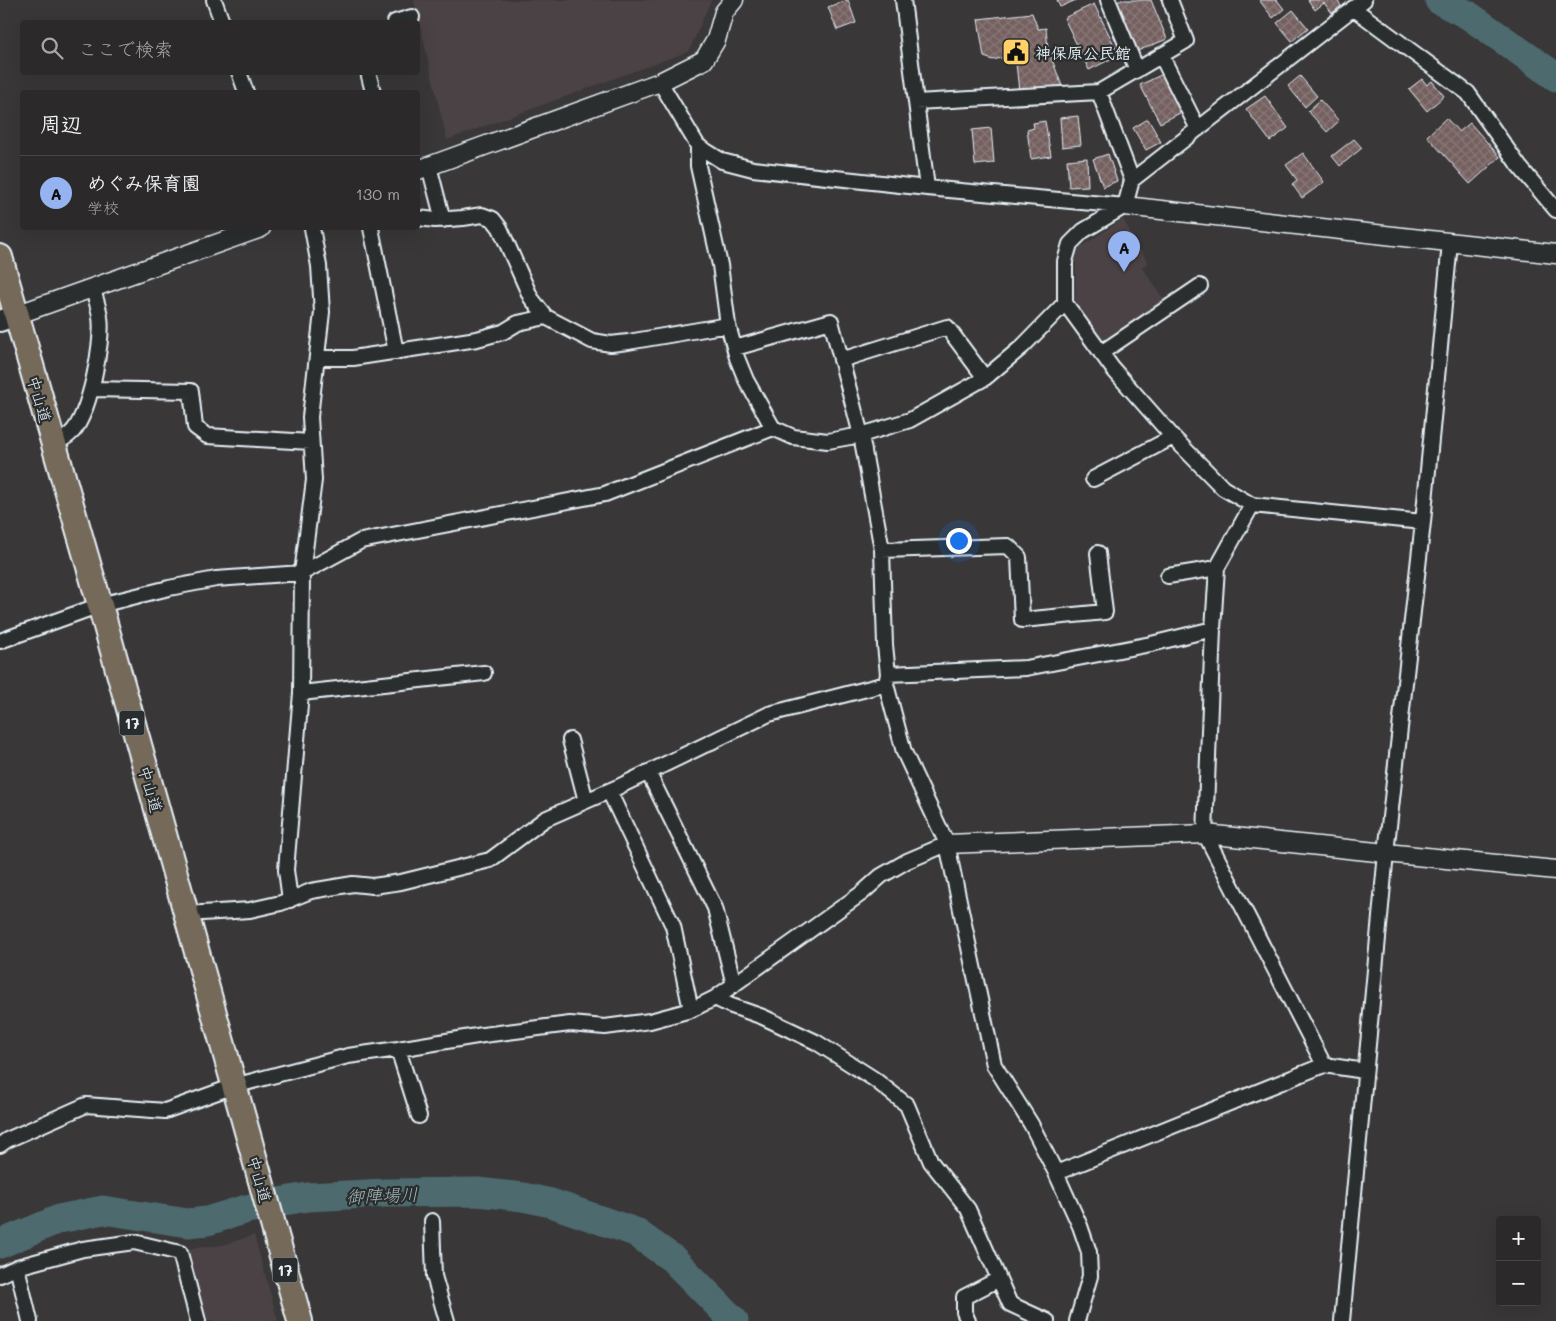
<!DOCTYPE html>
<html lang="ja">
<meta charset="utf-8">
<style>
:root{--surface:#2b292a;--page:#373536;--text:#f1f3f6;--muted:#a6a6a8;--line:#474547;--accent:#95b2f1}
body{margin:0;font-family:Mali,"Klee One",sans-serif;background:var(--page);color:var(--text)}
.controls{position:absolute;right:15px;bottom:15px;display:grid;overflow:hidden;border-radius:5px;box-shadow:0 5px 20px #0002}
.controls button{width:45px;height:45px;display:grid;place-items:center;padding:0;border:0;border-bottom:1px solid var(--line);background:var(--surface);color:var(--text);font:25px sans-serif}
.you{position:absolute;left:958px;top:540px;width:18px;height:18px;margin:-12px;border:4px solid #fff;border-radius:50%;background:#1a73e8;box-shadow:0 0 0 8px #1a73e833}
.badge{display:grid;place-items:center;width:32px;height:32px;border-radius:50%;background:var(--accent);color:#111;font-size:16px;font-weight:700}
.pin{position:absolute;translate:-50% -41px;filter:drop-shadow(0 1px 2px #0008)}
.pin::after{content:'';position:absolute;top:26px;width:18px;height:15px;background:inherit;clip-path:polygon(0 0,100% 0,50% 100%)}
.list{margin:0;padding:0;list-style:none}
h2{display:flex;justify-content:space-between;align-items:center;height:65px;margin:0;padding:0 20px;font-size:21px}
h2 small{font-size:16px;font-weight:400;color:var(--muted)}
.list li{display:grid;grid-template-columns:32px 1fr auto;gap:15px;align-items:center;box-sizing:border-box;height:75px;padding:0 20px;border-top:1px solid var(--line)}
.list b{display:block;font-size:19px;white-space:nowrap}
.list p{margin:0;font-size:16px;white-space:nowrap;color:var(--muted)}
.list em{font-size:16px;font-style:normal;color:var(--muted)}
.icon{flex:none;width:28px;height:28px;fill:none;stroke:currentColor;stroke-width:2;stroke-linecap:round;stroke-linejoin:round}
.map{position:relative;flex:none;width:1556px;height:1321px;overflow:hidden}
.search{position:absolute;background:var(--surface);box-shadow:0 5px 20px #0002;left:20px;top:20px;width:400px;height:55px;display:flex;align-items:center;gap:12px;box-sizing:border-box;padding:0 18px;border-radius:5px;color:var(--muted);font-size:19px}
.panel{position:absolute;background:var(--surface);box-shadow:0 5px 20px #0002;left:20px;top:90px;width:400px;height:140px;border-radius:5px}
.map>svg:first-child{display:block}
</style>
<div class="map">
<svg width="1556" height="1321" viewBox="0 0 1556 1321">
<defs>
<pattern id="building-cross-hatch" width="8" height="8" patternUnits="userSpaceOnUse" patternTransform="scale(1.25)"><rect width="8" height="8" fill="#74605f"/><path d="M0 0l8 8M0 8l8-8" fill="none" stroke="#877"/></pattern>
</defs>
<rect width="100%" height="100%" fill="#393738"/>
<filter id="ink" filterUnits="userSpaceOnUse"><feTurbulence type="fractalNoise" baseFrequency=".02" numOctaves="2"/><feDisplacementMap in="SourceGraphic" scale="10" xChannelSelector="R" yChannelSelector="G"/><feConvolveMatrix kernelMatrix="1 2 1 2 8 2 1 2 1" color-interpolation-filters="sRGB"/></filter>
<g filter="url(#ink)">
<path fill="#4b4344" d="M414,0H711L689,51L447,140Z
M1123,219L1148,263L1142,267L1165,301L1102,348L1075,308L1076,254L1079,248Z
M254,1235L278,1321H207L186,1249L223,1245Z"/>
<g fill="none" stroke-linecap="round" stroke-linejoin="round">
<path stroke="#4d6b6e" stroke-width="29" d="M1439,0L1468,15L1556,77
M0,1244L59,1219L103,1210L188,1223L207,1221L247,1209L284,1201L308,1197L386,1193L478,1192L523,1197L551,1203L635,1232L673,1259L734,1321"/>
</g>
<path fill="url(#building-cross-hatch)" stroke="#e8f1f8" d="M848,0L856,23L837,30L828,7Z
M1057,0H1076L1060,7Z
M1114,0H1151L1167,39L1135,52Z
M1259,0H1277L1284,9L1273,18Z
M1308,0H1337L1341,6L1332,13L1324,3L1315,10Z
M1094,4L1119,55L1089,70L1064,18Z
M1293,10L1308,28L1292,41L1277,23Z
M1032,13L1038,29L1046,28L1048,49L1062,86L1019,91L1015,54H1006L1001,58L993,60L984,57L978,19Z
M1163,74L1182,112L1160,123L1140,85Z
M1300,76L1317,96L1305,107L1288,86Z
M1422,79L1427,85L1432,81L1444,96L1427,111L1409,89Z
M1265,96L1288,128L1270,141L1246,109Z
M1320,100L1339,121L1327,132L1308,111Z
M1078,116L1081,145L1062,147L1060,118Z
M1446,118L1459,132L1470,123L1500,157L1470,184L1427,136Z
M1148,119L1161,142L1146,150L1133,128Z
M1045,121L1051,156L1031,159L1027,130L1034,128L1033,123Z
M991,128L994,163L975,165L972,130Z
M1354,139L1362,148L1340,166L1332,156Z
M1303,153L1324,182L1302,198L1292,184L1297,180L1286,165Z
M1108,154L1117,181L1103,187L1093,159Z
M1087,158L1088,186L1069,187L1067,160Z"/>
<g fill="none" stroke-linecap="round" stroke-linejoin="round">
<defs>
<path id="minor" d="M214,0L222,22
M903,0L927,188
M1108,0L1137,70
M1364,0L1132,180L1125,206L1083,231L1070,244L1065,261V303L1113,369L1173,437L1223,488L1252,505L1423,522
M1353,8L1468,93L1519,166L1556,210
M395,22L412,17
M1161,55L1198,129
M239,72L246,92
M368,72L373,92
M660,82L698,146L722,161L753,169L927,188L1125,206
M916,102L1099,92
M698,146V166L720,265L728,325L737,358L746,380L773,428L793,437L828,441L861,435L910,420L985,378L1023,346L1065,303
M429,166L443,220
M1132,180L1099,92L1186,41L1170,0
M418,218L435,220L463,218L482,215L493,219L500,228L531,298L546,317L592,341L611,344L628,342L728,325
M371,228L396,352
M735,348L831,321L861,435L882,550L885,645L888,674L886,684L904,752L947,844L994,1065L1031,1124L1056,1173L1080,1226L1089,1252L1090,1276L1077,1321
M1101,353L1200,286
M317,358H353L477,339L503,332L518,323L546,317
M841,360L947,327L985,378
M92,389L191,391L195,427L207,436L311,442
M53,443C59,441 66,438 70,434C89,419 104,341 100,317C99,307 95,297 92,287
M1093,479L1173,437
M1252,505L1217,568L1213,629L1205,834L1324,1065
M882,550L1008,546L1019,557L1022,620L1105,612L1098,553
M1168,576L1217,568
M0,641L100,605L169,588L216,579L302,573L361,541L605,494L773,428
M888,674L1026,668L1151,644L1213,629
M301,693L484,673
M570,740L586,801
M648,772L715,908L734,985
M609,791L673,926L691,1010
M290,900L286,870L301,693L302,573L314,480L310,417L322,312L319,266L312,228
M186,914L250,910L281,903L311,891L353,884L373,886L401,882L490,860L545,819L618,787L769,714L886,684
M715,998L729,1005L763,1017L816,1042L874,1079L907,1105L931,1162L968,1209L1010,1304L1047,1321
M398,1049L419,1116
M0,1145L7,1140L86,1105L165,1111L234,1086L348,1056L398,1049L483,1035L570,1024L605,1027L650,1021L691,1010L715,998L862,893L881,876L907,861L947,844
M1056,1173L1324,1065L1365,1071
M432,1221L434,1276L447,1321
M17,1267L30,1321
M0,1275L17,1267L83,1249L134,1242L180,1253L198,1321
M968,1321L964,1312V1297L999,1279
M1342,1321L1386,853L1423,522L1450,243"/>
<path id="tertiary" d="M418,170L660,82L704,60L716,40L724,12L734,0
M1125,206L1556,254
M16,315L261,228
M947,844L1205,834L1386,853L1556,870"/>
<path id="secondary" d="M0,321L16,315"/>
<path id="trunk" d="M0,257L100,605L300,1321"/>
</defs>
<use href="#minor" stroke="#e8f1f8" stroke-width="18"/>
<use href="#tertiary" stroke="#e8f1f8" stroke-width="21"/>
<use href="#secondary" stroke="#e8f1f8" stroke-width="24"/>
<use href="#trunk" stroke="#e8f1f8" stroke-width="28"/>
<use href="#minor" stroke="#2a2d2e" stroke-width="14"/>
<use href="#tertiary" stroke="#2a2d2e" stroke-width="18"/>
<use href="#secondary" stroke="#2a2d2e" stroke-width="20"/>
<use href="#trunk" stroke="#746a5a" stroke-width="24"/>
</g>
</g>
<defs>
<symbol id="civic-square" viewBox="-11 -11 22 22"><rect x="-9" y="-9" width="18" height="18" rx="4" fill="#ffd166" stroke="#2a2d2e"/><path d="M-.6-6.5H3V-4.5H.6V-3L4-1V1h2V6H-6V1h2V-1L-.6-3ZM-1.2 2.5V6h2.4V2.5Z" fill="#111"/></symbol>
</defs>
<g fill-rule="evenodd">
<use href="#civic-square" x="1000" y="36" width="32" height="32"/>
</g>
<g text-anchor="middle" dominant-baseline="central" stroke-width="4.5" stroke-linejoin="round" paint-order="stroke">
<g fill="#2a2d2e" stroke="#afb6bb" stroke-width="1">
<rect x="119.5" y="710.5" width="25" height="25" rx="4"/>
<rect x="272.5" y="1257.5" width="25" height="25" rx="4"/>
</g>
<g font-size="15" font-weight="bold" fill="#e8f1f8">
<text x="132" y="723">17</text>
<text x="285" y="1270">17</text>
</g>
<g font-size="16" font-weight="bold" fill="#e8f1f8" stroke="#2a2d2e" text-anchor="start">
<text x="1035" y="52">神保原公民館</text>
</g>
<g font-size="16" fill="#e8f1f8" stroke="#2a2d2e">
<text transform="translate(40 399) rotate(74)">中山道</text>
<text transform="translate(151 789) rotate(74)">中山道</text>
<text transform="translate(260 1179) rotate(74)">中山道</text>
</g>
<g font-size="18" font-style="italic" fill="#a2b5ba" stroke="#2a2d2e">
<text transform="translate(382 1195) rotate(-2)">御陣場川</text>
</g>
</g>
</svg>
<div class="controls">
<button>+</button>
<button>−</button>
</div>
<div class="you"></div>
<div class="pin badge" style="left:1124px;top:272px">A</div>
<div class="search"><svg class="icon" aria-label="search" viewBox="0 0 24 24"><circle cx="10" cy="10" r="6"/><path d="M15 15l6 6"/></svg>ここで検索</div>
<section class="panel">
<h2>周辺<small></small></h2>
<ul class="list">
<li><span class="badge">A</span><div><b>めぐみ保育園</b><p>学校</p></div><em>130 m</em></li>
</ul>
</section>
</div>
